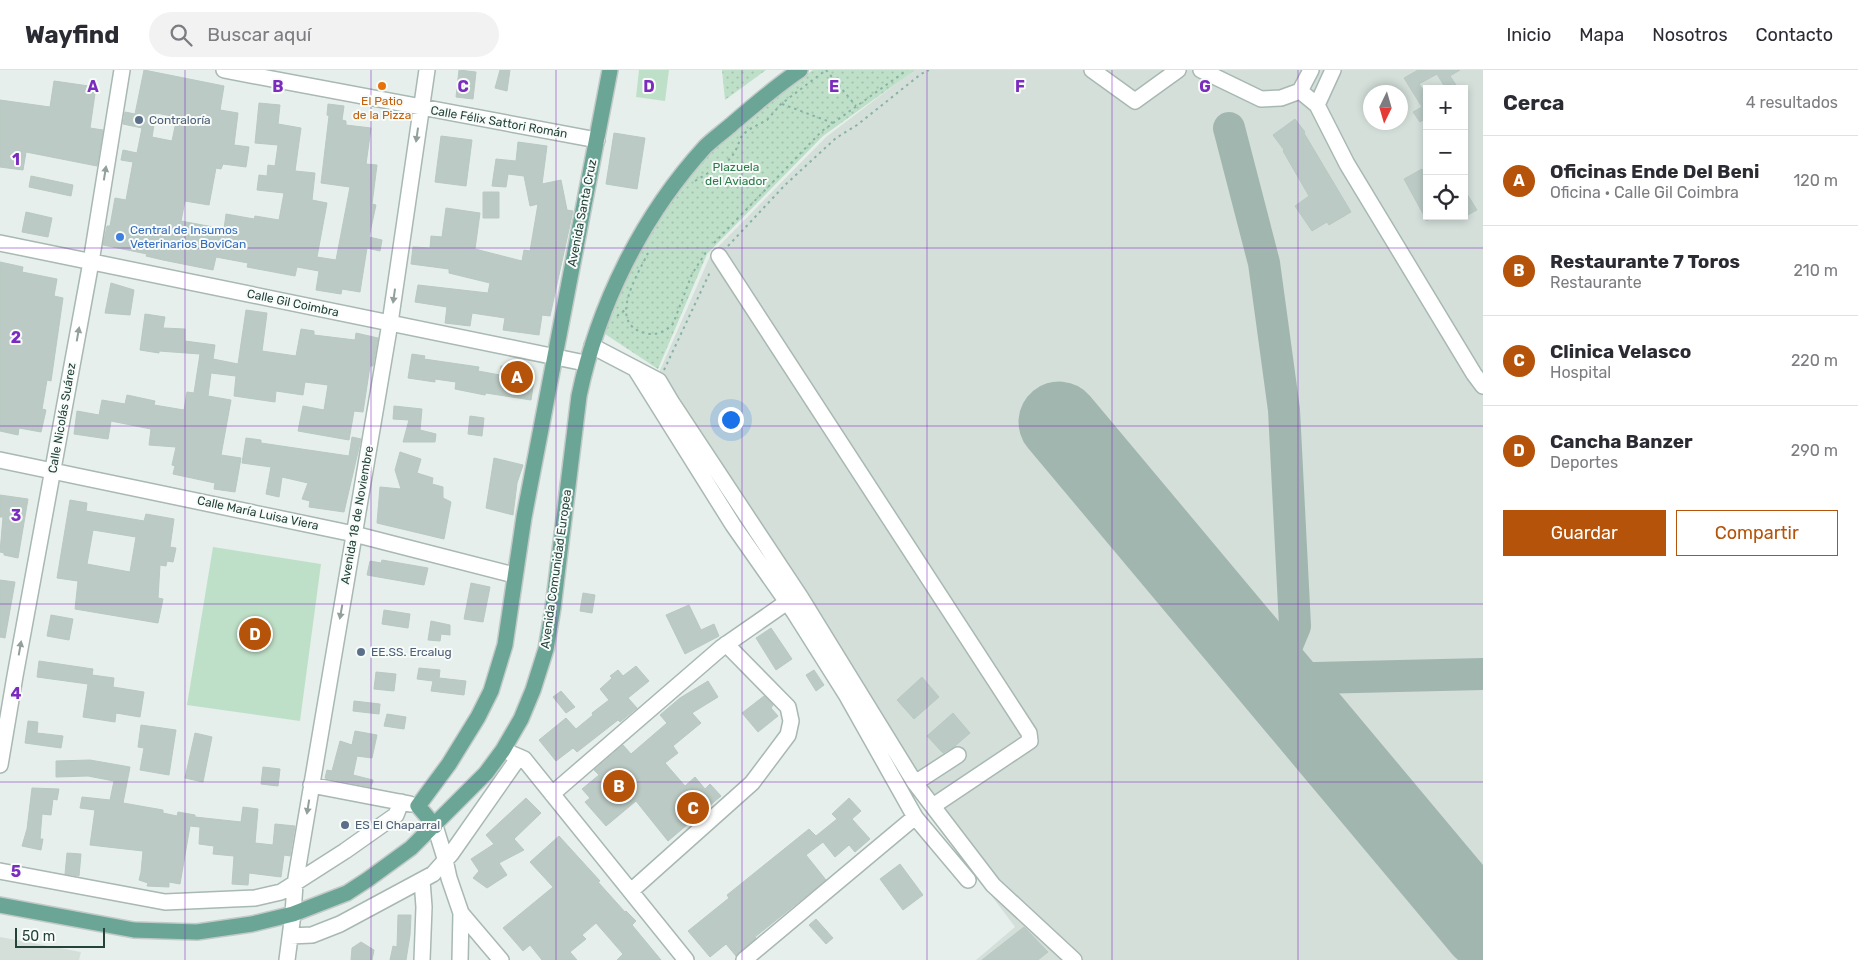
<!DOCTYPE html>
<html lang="es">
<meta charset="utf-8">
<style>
:root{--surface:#fff;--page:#f2f2f3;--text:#2b2b33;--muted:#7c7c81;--line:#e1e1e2;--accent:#b45309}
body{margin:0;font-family:Rubik,sans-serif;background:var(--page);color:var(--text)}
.controls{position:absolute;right:15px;top:15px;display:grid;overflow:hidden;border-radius:0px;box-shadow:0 2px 8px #0003}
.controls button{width:45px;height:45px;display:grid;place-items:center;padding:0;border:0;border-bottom:1px solid var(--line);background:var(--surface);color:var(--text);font:25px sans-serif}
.compass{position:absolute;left:1363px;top:15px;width:45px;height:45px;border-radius:50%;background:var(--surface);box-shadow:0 2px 8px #0003;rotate:185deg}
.scale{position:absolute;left:15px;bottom:12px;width:90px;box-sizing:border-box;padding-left:5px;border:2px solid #24423a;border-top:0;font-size:14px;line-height:18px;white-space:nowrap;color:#24423a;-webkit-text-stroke:4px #f7fbf9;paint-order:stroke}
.you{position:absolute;left:730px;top:349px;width:18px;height:18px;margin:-12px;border:4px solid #fff;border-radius:50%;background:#1a73e8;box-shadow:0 0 0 8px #1a73e833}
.badge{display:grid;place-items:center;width:32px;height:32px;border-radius:50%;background:var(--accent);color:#fff;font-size:16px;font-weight:700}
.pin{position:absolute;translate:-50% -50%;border:2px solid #fff;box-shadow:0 1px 5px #0006}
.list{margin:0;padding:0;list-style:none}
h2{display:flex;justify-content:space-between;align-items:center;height:65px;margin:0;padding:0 20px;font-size:21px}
h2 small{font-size:16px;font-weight:400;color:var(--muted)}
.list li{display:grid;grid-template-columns:32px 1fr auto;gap:15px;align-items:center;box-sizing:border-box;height:90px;padding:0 20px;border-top:1px solid var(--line)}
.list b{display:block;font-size:19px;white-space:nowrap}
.list p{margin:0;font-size:16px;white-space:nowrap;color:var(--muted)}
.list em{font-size:16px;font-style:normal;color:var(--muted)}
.actions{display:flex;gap:10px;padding:15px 20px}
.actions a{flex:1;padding:11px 0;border:1px solid var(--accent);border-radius:0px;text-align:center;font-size:18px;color:var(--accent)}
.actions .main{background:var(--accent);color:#fff}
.icon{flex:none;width:28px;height:28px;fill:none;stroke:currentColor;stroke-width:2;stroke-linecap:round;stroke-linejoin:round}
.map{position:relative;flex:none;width:1483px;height:890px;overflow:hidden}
header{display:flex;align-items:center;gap:30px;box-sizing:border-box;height:70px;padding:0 25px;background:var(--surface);border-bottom:1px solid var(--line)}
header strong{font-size:24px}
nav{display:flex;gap:28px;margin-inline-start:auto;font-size:18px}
.search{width:350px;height:45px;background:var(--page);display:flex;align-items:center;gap:12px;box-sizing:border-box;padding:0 18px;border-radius:28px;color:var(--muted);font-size:19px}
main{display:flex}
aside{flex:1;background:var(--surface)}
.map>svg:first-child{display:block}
</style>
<header>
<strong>Wayfind</strong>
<div class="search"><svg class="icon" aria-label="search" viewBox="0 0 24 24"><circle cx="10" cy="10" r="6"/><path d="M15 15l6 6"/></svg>Buscar aquí</div>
<nav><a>Inicio</a><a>Mapa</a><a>Nosotros</a><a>Contacto</a></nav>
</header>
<main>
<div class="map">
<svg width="1483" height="890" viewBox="0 0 1483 890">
<defs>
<pattern id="park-dots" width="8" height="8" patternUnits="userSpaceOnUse" patternTransform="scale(1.25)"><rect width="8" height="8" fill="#bfe0c8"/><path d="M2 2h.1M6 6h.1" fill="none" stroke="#a4c1ad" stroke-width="1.8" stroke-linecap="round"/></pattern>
</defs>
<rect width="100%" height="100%" fill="#e6efeb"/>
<path fill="#d4dfda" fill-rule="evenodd" d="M914,0H1483V890H976L1015,857L907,713L654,314L711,184L826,67ZM1427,19H1464V146H1427ZM1370,22H1400V52H1370Z
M0,867L81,882L79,890H0Z"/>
<path fill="#bfe0c8" d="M639,0H669L665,31L636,27Z
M213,477L321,494L300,651L187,635Z"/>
<path fill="url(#park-dots)" d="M722,0H766L725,30Z
M813,0H915L823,66L707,184L658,299L605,264L616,222L653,154L680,116L713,79L771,29Z"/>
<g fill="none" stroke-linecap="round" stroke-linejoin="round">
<path stroke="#a2b6b0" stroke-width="32" d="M1229,58L1264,193L1284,340L1295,556L1273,609L1483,604"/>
<path stroke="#a2b6b0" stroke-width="81" d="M1059,352L1483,858"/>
</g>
<path fill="#bbcac4" stroke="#b8c9c2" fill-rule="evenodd" d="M144,0L224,16L220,40L238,43L234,75L249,77L246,97L223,94L221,99L216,98L209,135L185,131L181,151L224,159L226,144L254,149L255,146L279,150L284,123L257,120L259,105L267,106L268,95L275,96L278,75L255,73L259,33L280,35L278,54L301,58L295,101L315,103L312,130L327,133L317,187L336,190L350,117L321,113L329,46L327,45L328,34L344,36L342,50L346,51V55L371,58L366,94L377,95L372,134L376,135L369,167L382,170L380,181L367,178L360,222L342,219L341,224L316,220L319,201L297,197L295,206L247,197L248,193L216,187L213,200L163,190L146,186L147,184L103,175L107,156H110L115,128L126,130L133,92L121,90L123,80L137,83L142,58L123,54L125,42L135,44ZM156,43L177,47L172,71L152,67Z
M459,0L476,2L473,29L456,27Z
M500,0H510L507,21L495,18Z
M1418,0H1460L1450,6L1456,15L1449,19H1446L1437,4L1419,14L1427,26V48L1420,52L1413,42L1422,37L1404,8Z
M54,11L96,17L90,58L103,60L97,96L26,82L23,100L0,97V30L50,37Z
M1295,49L1305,62L1304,63L1351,142L1329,155L1327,152L1312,161L1295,136L1309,126L1283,81L1284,80L1273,65Z
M614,63L645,68L637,119L606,114Z
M441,66L472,70L466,116L435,112Z
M518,72L547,76L542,114L561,110L567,140L573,141L550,246L542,245L539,265L503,260L505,248L472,243L470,256L445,253L447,237L415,232L418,215L488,223L490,213L449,203V199L411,194L413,177L430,178L431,166L442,167L446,138L480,143L475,179L522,191L524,180L530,181L538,134L530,136L524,106L508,104L506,117L492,116L496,89L516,91Z
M1422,99L1427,108V151L1404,109Z
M31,106L73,115L71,126L29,117Z
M1464,119L1477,140L1464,147Z
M483,122H499V148H483Z
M26,142L52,148L48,167L22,162Z
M0,192L23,197L22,202L57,209L54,226L63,228L51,311L47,310L42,339L46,340L41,362L19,358L18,365L0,361Z
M111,213L134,220L130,245L105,243Z
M246,240L267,243L262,281L296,286L301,259L314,261V265L355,270L356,263L378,268L373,296H370L363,342L354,341L349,370L298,361L303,336L324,340L328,315L305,312L303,325L276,321L275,332L234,326L236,306L211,303L208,326L231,330L221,385L241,388L235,422L214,419L215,413L173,404L175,396L172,395L176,377L149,375L151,359L111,351L108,369L74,364L77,341L99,345L102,330L125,334L127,325L155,331L154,335L184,340L187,322L194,323L200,284L159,281V283L140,280L145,244L165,247L163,258L185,259V271L215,275L213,289L238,294Z
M412,284L425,286L424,289L479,297L478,301L500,305L501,296L522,299L520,308L534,310L531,330L486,323L485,325L455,319L456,312L435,309V312L408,308Z
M394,336L422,339L420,360L436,364L435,372H403L409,350L393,349Z
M470,346L484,348L482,366L468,364Z
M352,367L361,369L344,442L309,437L310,431L302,429L308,413L282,407L279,427L266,424L271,397L242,393L246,368L261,370V373L349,386Z
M400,382L421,389L417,403L433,408L432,414L443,417V428L451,432L444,469L377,453L380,417L401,419L395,400Z
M494,388L523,395L517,413L513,445L486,438Z
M0,425L28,429L18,488L4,485V483L0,482L3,447H0Z
M70,430L87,433L86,441L144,451L146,444L174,449L170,477L176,478L173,492L167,491L166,496L160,495L158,528L163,529L158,553L75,539L78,511L57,508ZM93,460L136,467L130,502L87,494Z
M382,490L428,498L424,515L367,505L370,491L381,493Z
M0,510L15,512L5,568L0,567Z
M471,513L490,517L483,552L464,549Z
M583,523L595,525L592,543L580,541Z
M689,535L701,560L714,554L719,566L685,584L666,545Z
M384,540L410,544L408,558L382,554Z
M51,545L73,549L69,570L47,566Z
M431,551L450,555V565L441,564L440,571L428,570Z
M771,558L792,589L776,600L756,568Z
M39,591L93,599L92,605L114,608L113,617L144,622L140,647L116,643L115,652L83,647L88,614L37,607Z
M636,596L649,611L628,628L637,638L620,652L618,650L577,682L573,678L556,691L539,670L566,648L576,659L593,645L592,643L609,630L600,619L612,608L610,606L618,600L623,606Z
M419,598L440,600L439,608L466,611L464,625L431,621L433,611L417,609Z
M814,600L824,615L816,621L806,605Z
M376,602L396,604L394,621L374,619Z
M922,607L939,627L914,649L897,630Z
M708,611L718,627L692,643L701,653L673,676L678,683L665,693L685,716L695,707L705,719L710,714L721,726L668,771L636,731L606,756L585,732L590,728L582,719L599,705L594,700L623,675L631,684L667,653L660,645L680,628Z
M561,621L575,637L566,643L553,627Z
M764,626L773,635L771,638L778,646L758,662L742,643Z
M354,631L380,634L379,644L353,641Z
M953,643L970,663L955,676L943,683L927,666Z
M387,644L406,647L404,659L384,656Z
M28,651L38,652L37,663L63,666L61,678L25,673Z
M141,655L176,660L169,705L140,700L144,678L138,677Z
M355,661L377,665L372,688L357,686L353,705L373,710L371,717L325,708L327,700L332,701L340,671L352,675Z
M195,663L212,667L203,712L185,708Z
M90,690L130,697L123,733L163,740V743L177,746L178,742L195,745V747L241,752L243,737L258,739L255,773L273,775L275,754L295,756L290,786L284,785L281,807L249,803L248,815L232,814L234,786L213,784L214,776L199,774L200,757L190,756L180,814L169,812V817L147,816L148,813L139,810L141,802L143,781L90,775L95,740L80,738L82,727L110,730L114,711L88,706L56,707V691Z
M263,697L280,699L278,716L261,714Z
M32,718L59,719L57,730L53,729L51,745L42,744L40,769H43L41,780L22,776L27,759Z
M526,728L541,743L514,769L524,780L499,793L507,805L487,818L473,808L479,801L471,789L494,774L486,765Z
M849,728L861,741L852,749L870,769L855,782L849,775L835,787L823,772L806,785L826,810L755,867L756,868L736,886L726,874L710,887L688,861L729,828L727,825L809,759L816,766L837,749L832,744Z
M559,766L600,811L598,812L625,842L626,841L636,851L632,855L661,890H617L623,884L596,853L582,865L586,869L570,882L577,890H542L530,875L523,881L503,858L553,817L530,792Z
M67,783L81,784L79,806L65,804Z
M900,794L923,825L903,840L880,809Z
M398,845H411L410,865L406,890H390L393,876L397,877Z
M816,849L833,868L826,874L809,855Z
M1024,857L1048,882L1038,890H982Z
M361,872L374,880L372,890H351L352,878Z"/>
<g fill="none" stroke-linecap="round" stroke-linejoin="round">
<defs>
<path id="minor" d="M224,0L597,70
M1092,0L1135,31L1178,0
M1201,0L1261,29L1281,28L1300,21L1317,35L1347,94L1474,304L1483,316
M1300,21L1311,0
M1317,35L1333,0
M0,173L585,293
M719,186L1029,663L1030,671L933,736
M592,276L659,311L672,333L801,528L915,713L993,815L1074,890
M636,300L733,455L794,542L847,626L915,747L968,810
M0,390L354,464L514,505
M510,683L524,689L686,890
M0,695L15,606L91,192L122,0
M915,713L958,685
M311,715L410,734
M552,724L721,578L787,532
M435,756L444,785L449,808L461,843L460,890
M0,801L165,832L255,828L281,822L345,781L396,745L401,732
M631,821L752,713L788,665L791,651L788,637L726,574
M461,843L501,890
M290,866L312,865L340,854L433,804L451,784L519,687
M287,890L293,844L295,814L390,253L427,0
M422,890L424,837L422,810
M744,890L915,747"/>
<path id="major" d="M435,756L418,736L449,694L478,647L491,621L505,575L524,447L610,0
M0,835L134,860L197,862L252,854L293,844L347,823L367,810L411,778L486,703L503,680L521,649L533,620L546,579L553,538L579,326C598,235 642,146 705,77C713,69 723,62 731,55C753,36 776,16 800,0"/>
</defs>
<use href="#minor" stroke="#a8b8b2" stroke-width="18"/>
<use href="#major" stroke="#c2cac8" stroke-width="18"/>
<path stroke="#86b3a5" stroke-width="2" stroke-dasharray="2.5 4" stroke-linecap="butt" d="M826,0L856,36
M782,34L833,53
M695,111L728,91L735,82L742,65L750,59L767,50L781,34L826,0
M714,173L822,61L907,0
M728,176L785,115L836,68L857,55L921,4L929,0
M648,183C638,204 606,254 645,263C656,266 665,262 673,254L692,204L706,182
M617,246L625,240
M664,300L711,200"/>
<use href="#minor" stroke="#fff" stroke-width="15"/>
<use href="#major" stroke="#6aa596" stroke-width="15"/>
</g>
<defs><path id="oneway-solid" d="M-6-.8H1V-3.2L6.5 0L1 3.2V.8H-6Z" transform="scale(1.25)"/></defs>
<g fill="#92a09c">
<use href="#oneway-solid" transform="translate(417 65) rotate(98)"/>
<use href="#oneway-solid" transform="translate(105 103) rotate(-81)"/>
<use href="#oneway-solid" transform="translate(394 226) rotate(98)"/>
<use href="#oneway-solid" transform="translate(78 264) rotate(-80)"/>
<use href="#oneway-solid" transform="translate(341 542) rotate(100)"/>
<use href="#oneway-solid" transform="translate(20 578) rotate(-80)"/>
<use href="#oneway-solid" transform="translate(308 737) rotate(99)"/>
</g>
<path fill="none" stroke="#7b2cbf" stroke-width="1" stroke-opacity="0.55" d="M185,0V890M371,0V890M556,0V890M742,0V890M927,0V890M1112,0V890M1298,0V890M0,178H1483M0,356H1483M0,534H1483M0,712H1483"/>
<circle fill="#e8710a" stroke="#f7fbf9" stroke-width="2" cx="382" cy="16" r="5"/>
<g fill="#5c6f8a" stroke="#f7fbf9" stroke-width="2">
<circle cx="139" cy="50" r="5"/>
<circle cx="361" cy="582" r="5"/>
<circle cx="345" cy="755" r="5"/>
</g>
<circle fill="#3f7fe0" stroke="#f7fbf9" stroke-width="2" cx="120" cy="167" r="5"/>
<g text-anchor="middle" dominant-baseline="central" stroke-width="4" stroke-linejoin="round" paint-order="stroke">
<g font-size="12" fill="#c56008" stroke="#f7fbf9">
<text x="382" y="31">El Patio<tspan x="382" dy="14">de la Pizza</tspan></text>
</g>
<g font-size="12" fill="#4e5e75" stroke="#f7fbf9" text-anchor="start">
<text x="149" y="50">Contraloría</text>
<text x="371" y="582">EE.SS. Ercalug</text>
<text x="355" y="755">ES El Chaparral</text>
</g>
<g font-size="12" fill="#24423a" stroke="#f7fbf9">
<text transform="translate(499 52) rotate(10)">Calle Félix Sattori Román</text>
<text transform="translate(582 143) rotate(-79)">Avenida Santa Cruz</text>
<text transform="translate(293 233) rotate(12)">Calle Gil Coimbra</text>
<text transform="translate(62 348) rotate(-80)">Calle Nicolás Suárez</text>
<text transform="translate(258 443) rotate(12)">Calle María Luisa Viera</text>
<text transform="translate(357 445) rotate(-80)">Avenida 18 de Noviembre</text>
<text transform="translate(556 499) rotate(-82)">Avenida Comunidad Europea</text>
</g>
<g font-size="12" fill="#2d7a4b" stroke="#f7fbf9">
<text x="736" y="97">Plazuela<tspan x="736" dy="14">del Aviador</tspan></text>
</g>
<g font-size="12" fill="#366cbe" stroke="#f7fbf9" text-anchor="start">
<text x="130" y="160">Central de Insumos<tspan x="130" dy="14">Veterinarios BoviCan</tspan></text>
</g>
</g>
<g font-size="16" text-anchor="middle" font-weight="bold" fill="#7b2cbf" stroke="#f7fbf9" stroke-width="4" stroke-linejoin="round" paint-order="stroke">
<text x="93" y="22">A</text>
<text x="278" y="22">B</text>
<text x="463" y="22">C</text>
<text x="649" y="22">D</text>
<text x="834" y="22">E</text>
<text x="1020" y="22">F</text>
<text x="1205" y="22">G</text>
<text x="16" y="95">1</text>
<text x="16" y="273">2</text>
<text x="16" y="451">3</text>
<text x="16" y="629">4</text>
<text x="16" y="807">5</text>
</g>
</svg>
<div class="controls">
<button>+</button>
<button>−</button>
<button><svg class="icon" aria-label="locate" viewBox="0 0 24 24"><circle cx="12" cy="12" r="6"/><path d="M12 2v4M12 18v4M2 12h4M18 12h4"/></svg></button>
</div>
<svg class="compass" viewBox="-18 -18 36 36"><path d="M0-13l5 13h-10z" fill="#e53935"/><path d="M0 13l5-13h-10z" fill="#7c7c81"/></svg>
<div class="scale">50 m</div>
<div class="you"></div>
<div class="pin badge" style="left:517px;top:307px">A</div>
<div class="pin badge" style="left:619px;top:716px">B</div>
<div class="pin badge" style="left:693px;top:738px">C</div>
<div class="pin badge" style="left:255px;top:564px">D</div>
</div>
<aside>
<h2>Cerca<small>4 resultados</small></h2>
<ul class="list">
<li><span class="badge">A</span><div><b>Oficinas Ende Del Beni</b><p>Oficina · Calle Gil Coimbra</p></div><em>120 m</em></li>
<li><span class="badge">B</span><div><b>Restaurante 7 Toros</b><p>Restaurante</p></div><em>210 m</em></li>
<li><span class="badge">C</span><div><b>Clinica Velasco</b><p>Hospital</p></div><em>220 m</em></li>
<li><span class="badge">D</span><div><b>Cancha Banzer</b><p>Deportes</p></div><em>290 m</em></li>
</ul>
<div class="actions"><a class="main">Guardar</a><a>Compartir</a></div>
</aside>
</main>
